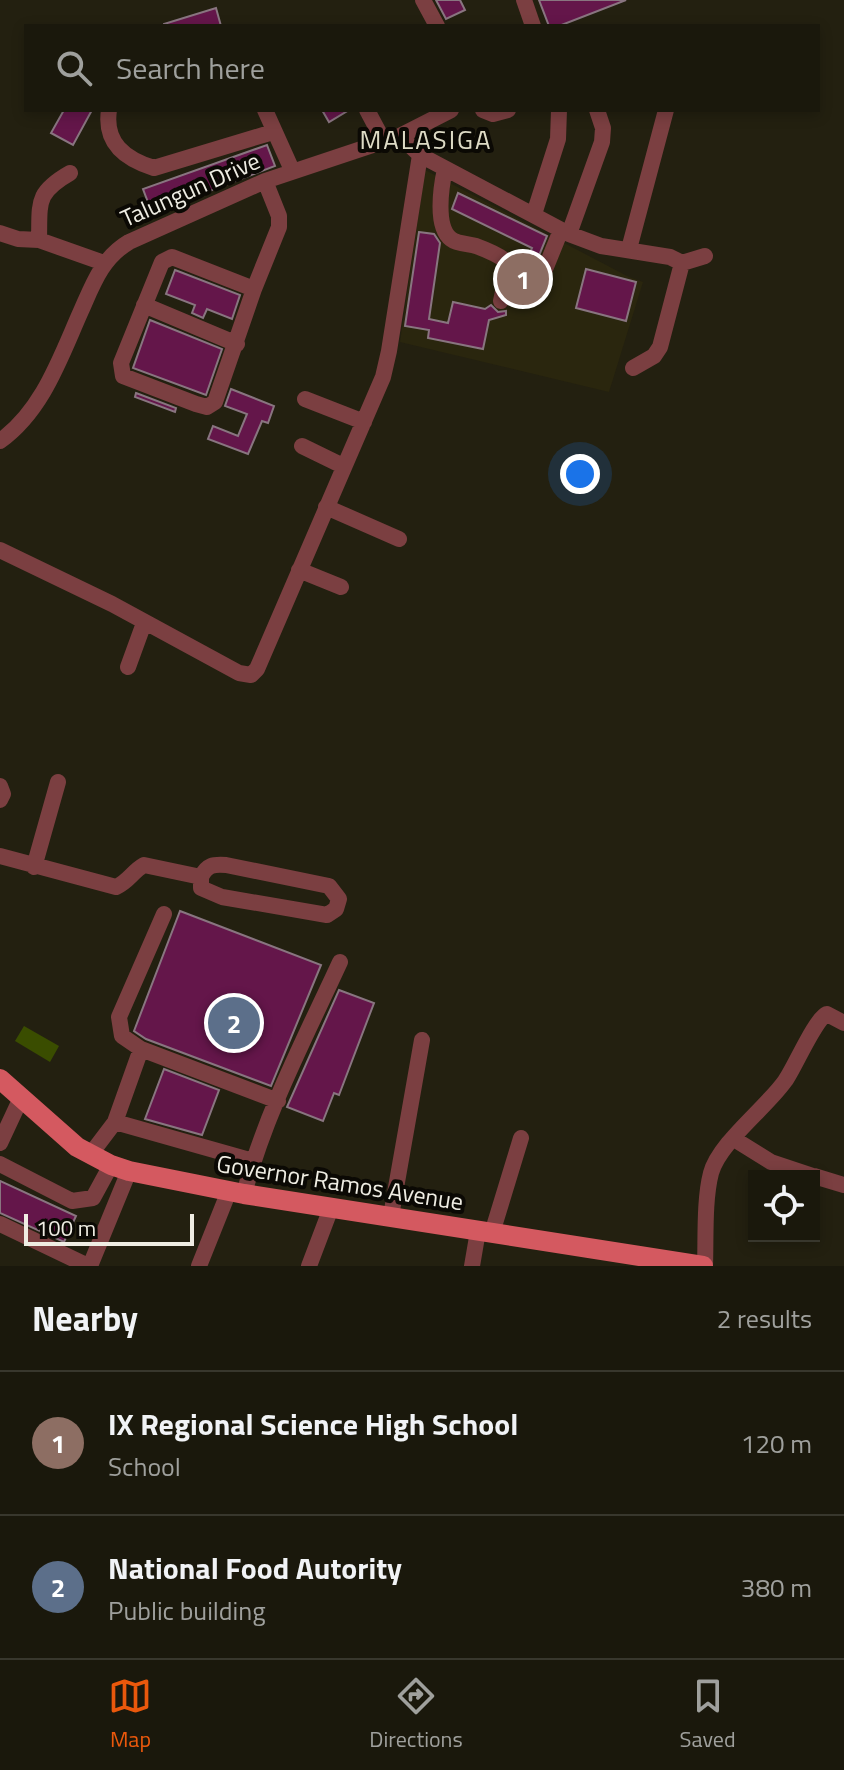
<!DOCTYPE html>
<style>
:root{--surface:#1a180c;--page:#232115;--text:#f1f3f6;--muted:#9fa09d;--line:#38372d;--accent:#ea580c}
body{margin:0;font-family:"Titillium Web",sans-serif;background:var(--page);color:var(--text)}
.controls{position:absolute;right:24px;bottom:24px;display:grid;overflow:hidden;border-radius:0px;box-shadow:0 4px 12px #0003}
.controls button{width:72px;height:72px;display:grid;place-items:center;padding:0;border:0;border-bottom:2px solid var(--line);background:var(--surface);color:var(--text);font:40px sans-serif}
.scale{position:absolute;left:24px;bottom:20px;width:170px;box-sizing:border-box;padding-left:8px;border:4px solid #efede3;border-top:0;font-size:22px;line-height:28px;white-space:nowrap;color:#efede3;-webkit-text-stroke:6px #0b0904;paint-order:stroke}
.you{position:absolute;left:580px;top:474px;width:28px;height:28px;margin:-20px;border:6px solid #fff;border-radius:50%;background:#1a73e8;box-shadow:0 0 0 12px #1a73e833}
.badge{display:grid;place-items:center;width:52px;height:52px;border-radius:50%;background:var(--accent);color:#fff;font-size:26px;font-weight:700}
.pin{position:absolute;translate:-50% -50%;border:4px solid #fff;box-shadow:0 2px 8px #0006}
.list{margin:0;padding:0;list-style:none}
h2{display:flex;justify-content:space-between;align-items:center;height:104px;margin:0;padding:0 32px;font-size:34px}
h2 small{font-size:26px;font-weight:400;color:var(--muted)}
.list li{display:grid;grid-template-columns:52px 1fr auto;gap:24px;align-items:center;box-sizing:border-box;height:144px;padding:0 32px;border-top:2px solid var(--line)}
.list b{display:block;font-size:30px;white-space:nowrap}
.list p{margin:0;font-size:26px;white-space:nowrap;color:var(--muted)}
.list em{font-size:26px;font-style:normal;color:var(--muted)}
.icon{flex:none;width:44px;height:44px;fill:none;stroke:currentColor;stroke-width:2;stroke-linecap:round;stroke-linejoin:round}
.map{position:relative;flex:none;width:844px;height:1266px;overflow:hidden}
.search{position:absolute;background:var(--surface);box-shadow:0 4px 12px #0003;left:24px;right:24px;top:24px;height:88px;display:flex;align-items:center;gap:20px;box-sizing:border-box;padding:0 28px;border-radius:0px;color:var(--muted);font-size:30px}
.sheet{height:392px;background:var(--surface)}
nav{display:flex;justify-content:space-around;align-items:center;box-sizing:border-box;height:112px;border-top:2px solid var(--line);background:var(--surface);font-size:22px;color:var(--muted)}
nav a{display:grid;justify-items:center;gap:4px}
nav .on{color:var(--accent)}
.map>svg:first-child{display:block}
</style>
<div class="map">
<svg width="844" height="1266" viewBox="0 0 844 1266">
<rect width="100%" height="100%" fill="#232010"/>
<path fill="#2a260e" d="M425,170L629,277L643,282L609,392L400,342Z"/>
<path fill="#3a4d00" d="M24,1026L59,1046L50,1062L15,1041Z"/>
<path fill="#64164a" stroke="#897580" stroke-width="2" d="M436,0H460L465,10L446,19Z
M539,0H626L559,26H549Z
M216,8L221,26H164V24Z
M64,110H92L73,145L51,133Z
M322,110H349L329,122Z
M267,145L275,166L152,213L143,189Z
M458,193L547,236L527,285L529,296L526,302L513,297L516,283L532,248L452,209Z
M419,232L434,234L440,243L429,319L448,323L453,302L485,309L491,305L498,312L506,311V315L489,320L483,349L428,338L429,330L405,326Z
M586,269L636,282L626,321L576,308Z
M175,270L240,295L232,319L207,309L203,318L192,313L195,305L166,294Z
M150,320L222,349L206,395L133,368Z
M231,389L274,406L268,423L262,421L248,454L208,439L213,426L238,436L247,414L225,406Z
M136,393L176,408L175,412L135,397Z
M180,911L321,965L271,1086L146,1039L134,1031Z
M339,990L374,1003L339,1095L334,1093L323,1121L287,1107Z
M164,1069L219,1090L202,1135L145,1119Z
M0,1181L76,1216L64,1242L0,1213Z"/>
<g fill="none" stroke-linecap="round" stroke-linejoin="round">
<path stroke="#7b3f41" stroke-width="16" d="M423,0L437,26
M524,0L533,26
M109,110C104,143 125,159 154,168L273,132
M265,110L292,170
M367,110L384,142
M483,110L493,114L508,110
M400,136L420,155L569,234L601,246L670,257L682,263L660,347L654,356L633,368
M445,169C441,187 435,227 451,239C457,244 469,244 476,246C487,250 497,254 506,261L508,267L501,301
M534,214L558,139L559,110
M0,233L18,239L39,240L104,263
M569,234L602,142L603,128L597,110
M39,240C40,203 35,193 70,173
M629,249L666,110
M682,263L705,256
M254,289L172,257L162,262L121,363L123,376L196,404L207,407L215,402L254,289L279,227V216L265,181
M537,289L561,230
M144,305L237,344
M305,399L364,422
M0,441C43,410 60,358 81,311C93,284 102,258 129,242L265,181L400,136L451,110
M302,446L343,466
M326,507L399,539
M0,550L112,604L239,673L251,675L257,669L383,377L389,351L420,155
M299,570L341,587
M128,667L144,623
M0,786L3,794L0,800
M0,856L116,887C128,882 133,871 144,865L201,877C207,865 213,864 226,865L329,886L339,899L336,909L327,915L222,897L201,888V877
M34,867L58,782
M164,914L119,1017L122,1036L141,1049L278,1101
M115,1122L253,1161
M734,1139L771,1162L813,1176
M0,1143L21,1098
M90,1155L115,1122L141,1049
M0,1164L72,1201L93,1198L111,1165
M814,1176L844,1185
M244,1194C265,1114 305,1038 340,962
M391,1216L422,1040
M0,1224L88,1266
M492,1233L521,1138
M90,1266L129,1171
M199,1266L229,1191
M309,1266L331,1208
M472,1266L478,1231
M705,1266C706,1238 704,1200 711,1173C719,1143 766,1108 785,1081C795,1067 815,1019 827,1014L844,1023"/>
<path stroke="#d45960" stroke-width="20" d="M0,1079L77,1147L111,1165L129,1171L244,1194L703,1266"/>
</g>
<g text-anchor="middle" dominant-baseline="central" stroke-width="8" stroke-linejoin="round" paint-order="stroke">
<g font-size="24" fill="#efede3" stroke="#0b0904">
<text transform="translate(190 189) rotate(-24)">Talungun Drive</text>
<text transform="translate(340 1182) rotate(9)">Governor Ramos Avenue</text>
</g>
<g font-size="26" letter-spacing="2" fill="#dddac5" stroke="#0b0904">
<text x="426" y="139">MALASIGA</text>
</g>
</g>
</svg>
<div class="controls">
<button><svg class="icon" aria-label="locate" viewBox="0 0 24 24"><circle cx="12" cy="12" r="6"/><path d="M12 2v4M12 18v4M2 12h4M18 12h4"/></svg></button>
</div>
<div class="scale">100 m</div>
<div class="you"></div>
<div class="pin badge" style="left:523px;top:279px;background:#8d6e63">1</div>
<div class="pin badge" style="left:234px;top:1023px;background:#5c6f8a">2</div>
<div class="search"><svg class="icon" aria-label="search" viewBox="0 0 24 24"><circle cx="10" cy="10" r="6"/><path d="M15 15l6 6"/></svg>Search here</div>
</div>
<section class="sheet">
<h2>Nearby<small>2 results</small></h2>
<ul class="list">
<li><span class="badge" style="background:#8d6e63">1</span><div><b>IX Regional Science High School</b><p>School</p></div><em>120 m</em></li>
<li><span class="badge" style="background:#5c6f8a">2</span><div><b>National Food Autority</b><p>Public building</p></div><em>380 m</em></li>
</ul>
</section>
<nav>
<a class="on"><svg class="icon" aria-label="map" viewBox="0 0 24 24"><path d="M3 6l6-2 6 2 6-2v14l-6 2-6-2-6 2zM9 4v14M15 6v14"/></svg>Map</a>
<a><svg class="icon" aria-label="directions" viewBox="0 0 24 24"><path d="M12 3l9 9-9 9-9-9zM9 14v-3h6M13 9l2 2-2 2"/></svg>Directions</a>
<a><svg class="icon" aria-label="saved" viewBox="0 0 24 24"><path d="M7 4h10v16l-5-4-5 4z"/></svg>Saved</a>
</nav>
